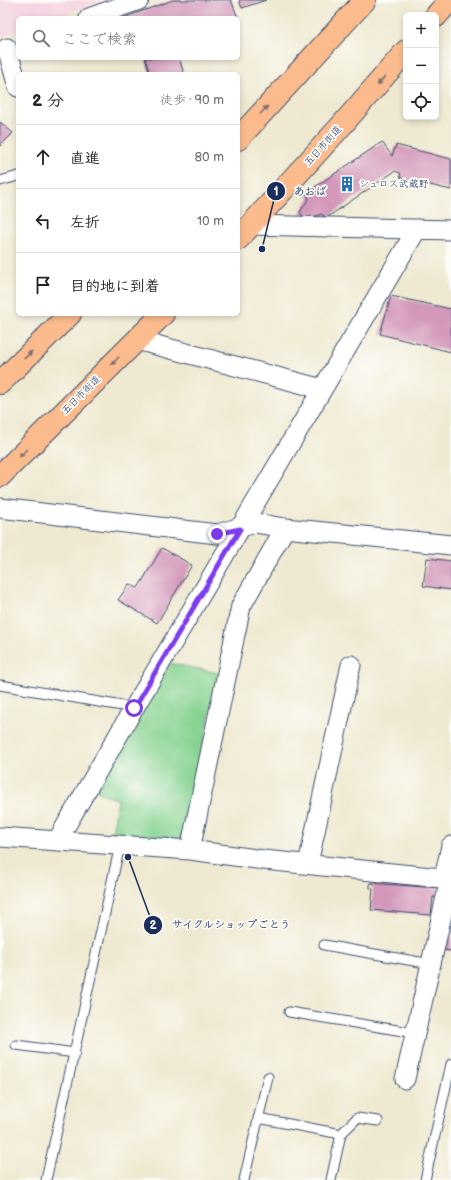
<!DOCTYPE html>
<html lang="ja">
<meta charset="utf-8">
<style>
:root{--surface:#fff;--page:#f6f6f6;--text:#222;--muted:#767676;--line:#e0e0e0}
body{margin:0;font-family:"Balsamiq Sans","Klee One",sans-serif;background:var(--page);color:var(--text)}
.controls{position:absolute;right:12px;top:12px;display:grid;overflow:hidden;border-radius:6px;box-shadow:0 2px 6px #0003}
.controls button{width:36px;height:36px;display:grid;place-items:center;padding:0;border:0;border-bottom:1px solid var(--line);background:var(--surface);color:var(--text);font:20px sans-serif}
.stop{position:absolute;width:12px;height:12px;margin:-9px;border:3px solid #7c3aed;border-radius:50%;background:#fff}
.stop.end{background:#7c3aed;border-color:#fff;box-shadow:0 1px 4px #0008}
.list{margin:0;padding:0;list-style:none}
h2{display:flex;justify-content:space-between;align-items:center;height:52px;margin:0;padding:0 16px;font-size:17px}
h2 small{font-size:13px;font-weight:400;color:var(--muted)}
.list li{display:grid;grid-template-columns:26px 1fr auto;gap:12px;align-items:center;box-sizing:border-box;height:64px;padding:0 16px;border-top:1px solid var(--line)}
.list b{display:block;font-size:15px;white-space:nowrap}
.list em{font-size:13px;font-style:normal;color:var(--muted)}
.icon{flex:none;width:22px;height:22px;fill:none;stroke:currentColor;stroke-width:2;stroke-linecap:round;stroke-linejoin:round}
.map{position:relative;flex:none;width:451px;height:1180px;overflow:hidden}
.search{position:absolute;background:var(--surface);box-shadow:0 2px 6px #0003;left:16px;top:16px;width:224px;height:44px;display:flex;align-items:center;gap:10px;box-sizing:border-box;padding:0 14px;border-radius:6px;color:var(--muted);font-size:15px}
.panel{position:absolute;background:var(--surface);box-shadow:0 2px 6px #0003;left:16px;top:72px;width:224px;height:244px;border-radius:6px}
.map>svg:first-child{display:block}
</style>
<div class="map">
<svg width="451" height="1180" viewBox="0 0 451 1180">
<rect width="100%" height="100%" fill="#fdfcf7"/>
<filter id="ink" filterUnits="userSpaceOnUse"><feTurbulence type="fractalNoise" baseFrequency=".025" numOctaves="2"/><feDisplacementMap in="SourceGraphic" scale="8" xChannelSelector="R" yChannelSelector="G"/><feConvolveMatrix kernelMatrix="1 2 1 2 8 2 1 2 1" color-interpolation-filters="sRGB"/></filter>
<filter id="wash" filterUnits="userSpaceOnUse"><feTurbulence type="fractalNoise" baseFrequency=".012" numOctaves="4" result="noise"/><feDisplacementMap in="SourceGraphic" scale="16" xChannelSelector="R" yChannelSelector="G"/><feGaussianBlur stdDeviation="0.9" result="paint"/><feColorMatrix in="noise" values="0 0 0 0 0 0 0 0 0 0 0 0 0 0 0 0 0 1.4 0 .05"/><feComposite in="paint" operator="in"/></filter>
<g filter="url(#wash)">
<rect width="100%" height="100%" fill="#eee9d0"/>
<path fill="#f4cfde" d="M0,0H106L55,18H18V31L0,37Z"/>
<path fill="#86d392" stroke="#508178" d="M170,663L218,673L184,839L112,832L118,800L96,791Z"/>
<g id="blocks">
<path fill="#d397ba" d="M173,0H231L238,18H123Z
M239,0H266L242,8Z
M145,58H179L184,74H150Z
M0,122L13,133L0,146Z
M382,142L392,156L396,145L451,159V190L401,178L400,173L395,171L326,218L322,214L305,219L300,212L309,198L306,193Z
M391,296L451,309V352L380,334Z
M162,548L192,565L157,623L118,600L129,584L138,588Z
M427,558L451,561V590L423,586Z
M370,883L438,888L437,897H433L431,915L371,910L373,889L370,888Z
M442,924L451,926V951L437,949Z"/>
</g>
</g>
<g filter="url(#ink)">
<use href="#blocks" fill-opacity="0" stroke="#3b4b6f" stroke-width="1"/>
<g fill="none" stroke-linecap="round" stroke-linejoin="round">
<defs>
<path id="service" d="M0,181L18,176
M0,685L134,708
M324,945L431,964
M289,1012L415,1033
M16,1045L75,1053
M258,1118L341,1134L331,1180
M341,1134L357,1118L378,1121
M46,1180L120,845
M244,1180L268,1077
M425,1180L451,1064"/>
<path id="minor" d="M89,18L139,0
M7,48L18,87
M251,225L451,230
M137,340L322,389
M0,508L217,534L255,523L285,528L451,545
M0,837L190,850L264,860L451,879
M57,841L134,708L417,229
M190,850L241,606L285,528
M308,864L351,665
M444,878L451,846
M405,1079L450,879"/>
<path id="primary" d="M436,16L450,0
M238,139L365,0
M238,239L342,125L406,51
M0,383L70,314
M0,476L163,314"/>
</defs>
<use href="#service" stroke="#3b4b6f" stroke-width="11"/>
<use href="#minor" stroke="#3b4b6f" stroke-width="21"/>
<use href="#primary" stroke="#3b4b6f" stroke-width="24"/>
<use href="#service" stroke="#fff" stroke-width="9"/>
<use href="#minor" stroke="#fff" stroke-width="19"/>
<use href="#primary" stroke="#fbbb8d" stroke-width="22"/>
</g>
<defs><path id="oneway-solid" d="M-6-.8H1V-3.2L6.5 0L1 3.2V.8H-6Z"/></defs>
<g fill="#806e73">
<use href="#oneway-solid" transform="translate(381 81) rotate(131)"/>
<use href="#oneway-solid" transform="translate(264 110) rotate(-48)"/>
<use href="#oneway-solid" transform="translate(28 355) rotate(-44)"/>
<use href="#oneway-solid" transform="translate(115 361) rotate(135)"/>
<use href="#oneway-solid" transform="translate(23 453) rotate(135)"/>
</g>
</g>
<g fill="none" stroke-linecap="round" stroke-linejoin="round" filter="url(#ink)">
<path stroke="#7c3aed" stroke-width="5" d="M134,708L240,529L217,534"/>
</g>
<defs>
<symbol id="building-bare" viewBox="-9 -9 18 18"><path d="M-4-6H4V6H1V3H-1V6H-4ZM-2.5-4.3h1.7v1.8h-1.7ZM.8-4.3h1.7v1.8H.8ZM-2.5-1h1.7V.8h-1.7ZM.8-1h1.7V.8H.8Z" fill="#1f6fb2" stroke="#fdfcf7" stroke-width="2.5" paint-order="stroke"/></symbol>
</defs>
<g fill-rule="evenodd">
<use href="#building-bare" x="336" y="173" width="22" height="22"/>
</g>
<g text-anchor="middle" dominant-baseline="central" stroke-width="3.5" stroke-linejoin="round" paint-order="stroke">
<g font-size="10" fill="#1b2f5e" stroke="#fdfcf7">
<text transform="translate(323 146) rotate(-48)">五日市街道</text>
<text transform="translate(81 395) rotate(-45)">五日市街道</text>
</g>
<g font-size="10" fill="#1b2f5e" stroke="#fdfcf7" text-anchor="start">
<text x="359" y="184">シュロス武蔵野</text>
</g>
</g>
<path fill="none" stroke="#1b2f5e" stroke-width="1.5" d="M262 249L276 191M128 857L153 925"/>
<g fill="#1b2f5e" stroke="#fdfcf7" stroke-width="1.5">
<circle cx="262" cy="249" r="4"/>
<circle cx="128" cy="857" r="4"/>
<circle cx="276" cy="191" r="10"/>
<circle cx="153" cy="925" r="10"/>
</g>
<g font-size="12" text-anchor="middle" font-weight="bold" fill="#fff">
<text x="276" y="195">1</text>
<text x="153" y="929">2</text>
</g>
<g font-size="11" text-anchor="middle" font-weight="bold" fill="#1b2f5e" stroke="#fdfcf7" stroke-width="3.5" stroke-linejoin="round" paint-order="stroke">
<text x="310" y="195">あおば</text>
<text x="231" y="928">サイクルショップごとう</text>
</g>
</svg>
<div class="controls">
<button>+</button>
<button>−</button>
<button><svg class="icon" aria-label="locate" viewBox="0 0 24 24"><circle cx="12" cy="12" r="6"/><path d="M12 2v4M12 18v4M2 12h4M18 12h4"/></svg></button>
</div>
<div class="stop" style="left:134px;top:708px"></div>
<div class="stop end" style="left:217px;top:534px"></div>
<div class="search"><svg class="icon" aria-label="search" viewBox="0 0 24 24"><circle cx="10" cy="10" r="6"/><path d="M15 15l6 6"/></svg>ここで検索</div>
<section class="panel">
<h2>2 分<small>徒歩 · 90 m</small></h2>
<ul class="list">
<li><svg class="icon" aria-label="ahead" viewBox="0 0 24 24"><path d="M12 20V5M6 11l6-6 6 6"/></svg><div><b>直進</b></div><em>80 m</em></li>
<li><svg class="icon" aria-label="left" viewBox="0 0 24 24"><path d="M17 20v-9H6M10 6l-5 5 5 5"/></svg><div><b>左折</b></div><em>10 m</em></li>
<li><svg class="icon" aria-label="arrive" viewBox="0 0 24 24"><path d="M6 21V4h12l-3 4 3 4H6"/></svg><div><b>目的地に到着</b></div></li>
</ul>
</section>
</div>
